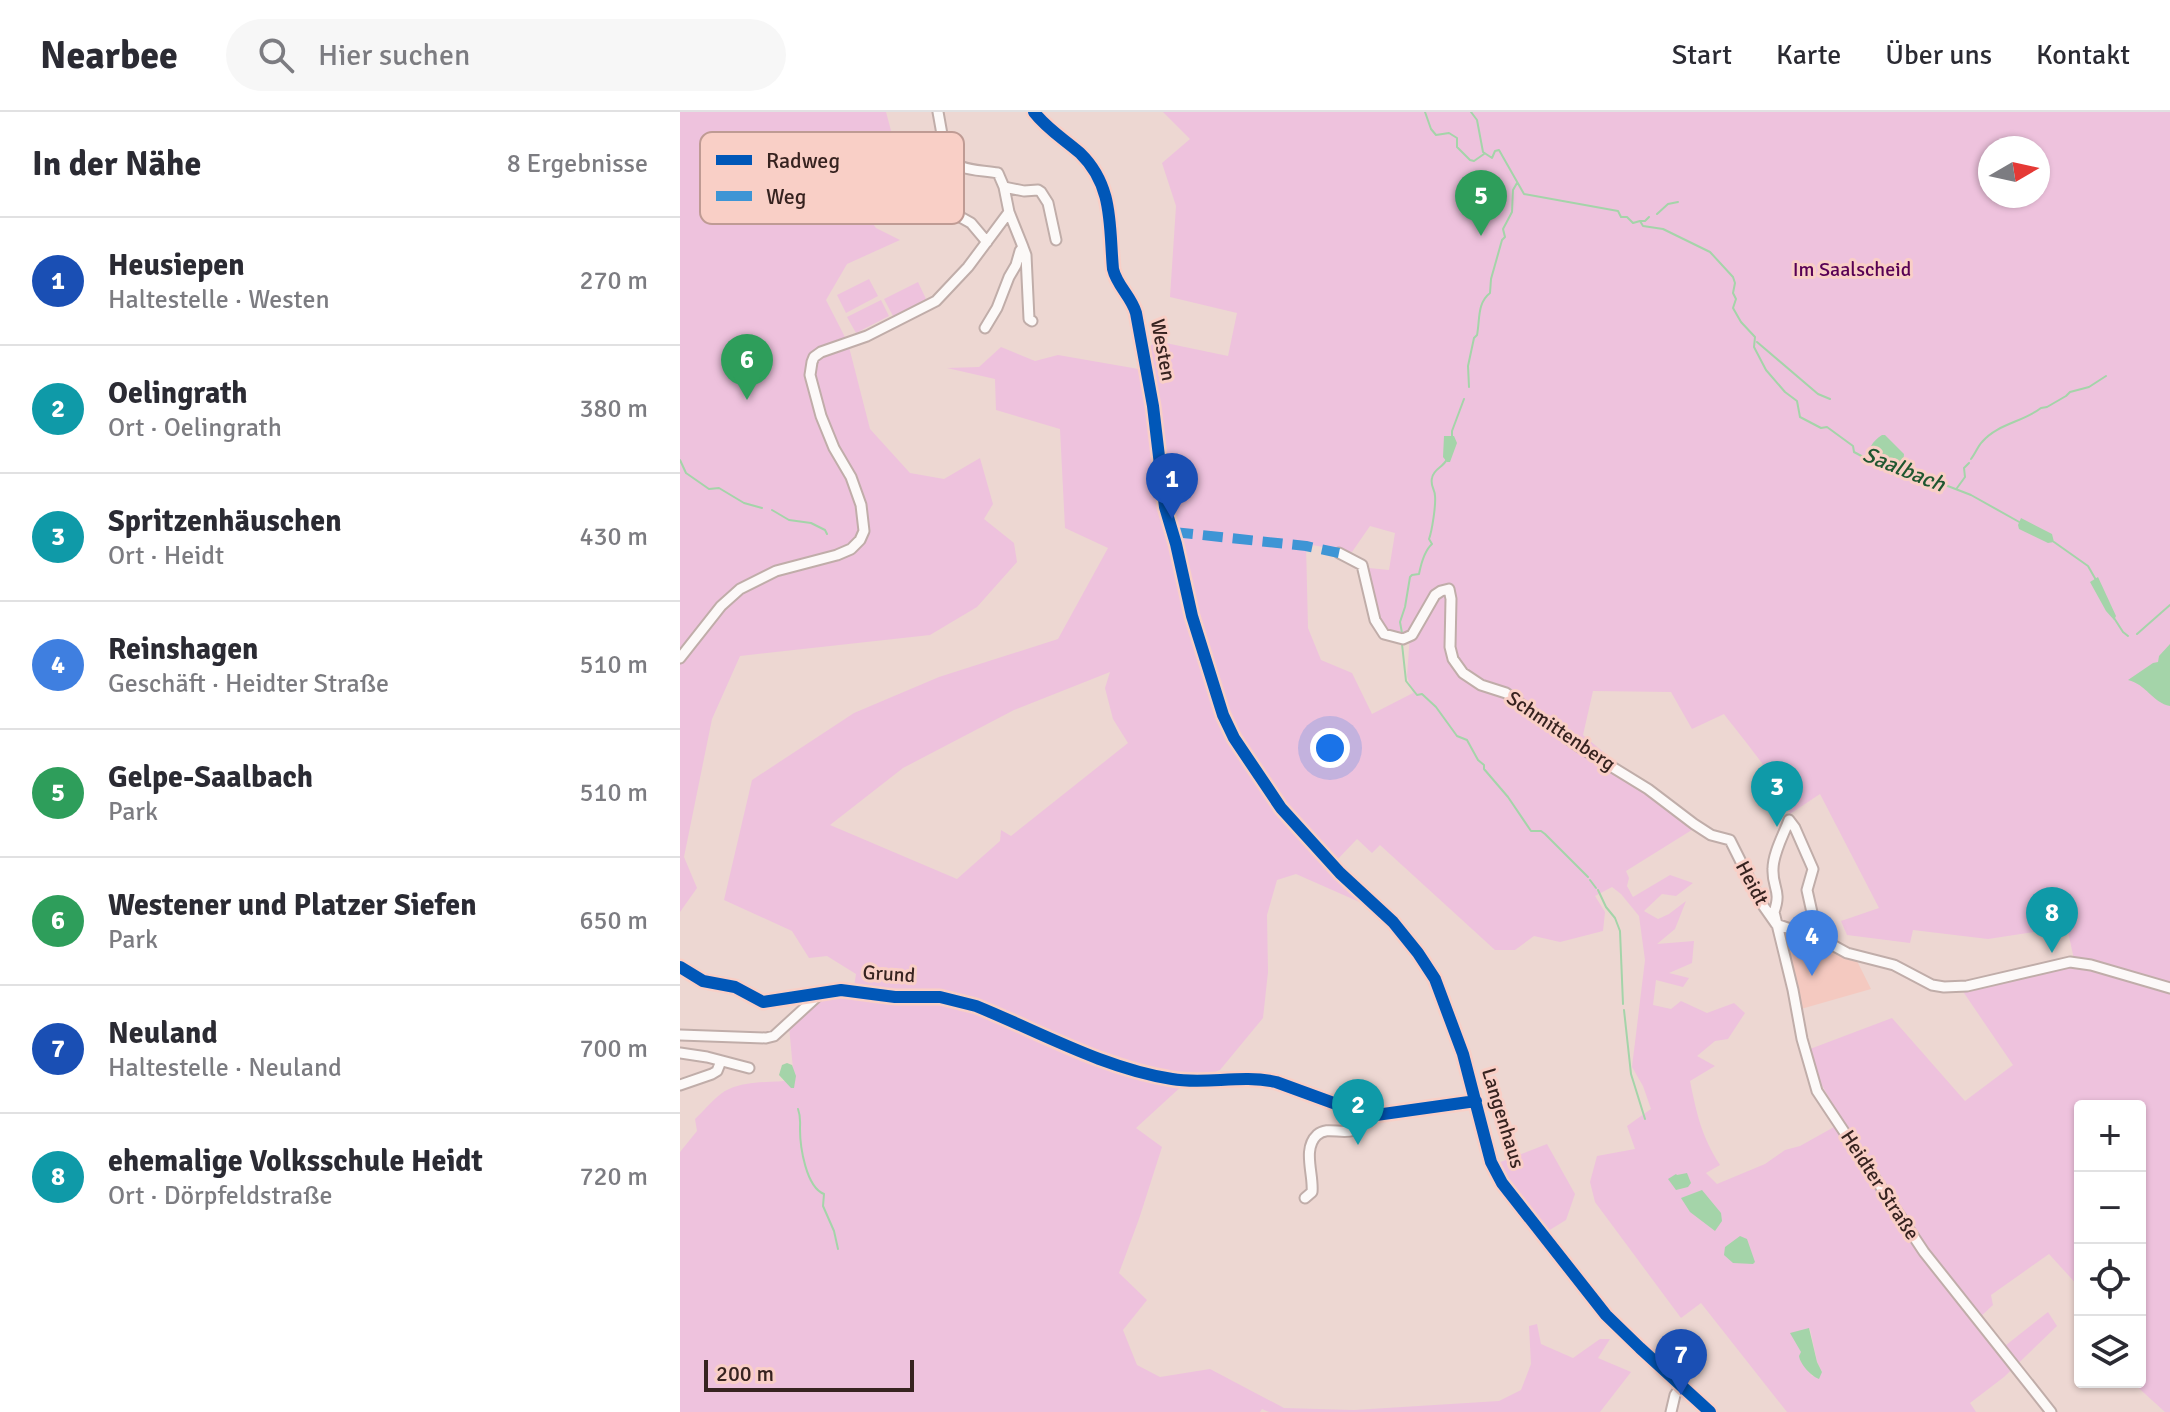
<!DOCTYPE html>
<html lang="de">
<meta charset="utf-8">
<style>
:root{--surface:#fff;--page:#f7f7f7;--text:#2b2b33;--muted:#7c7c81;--line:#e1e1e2;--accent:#db2777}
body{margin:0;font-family:Signika,sans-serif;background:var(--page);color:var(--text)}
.controls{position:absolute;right:24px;bottom:24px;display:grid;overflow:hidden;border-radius:8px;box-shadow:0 2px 6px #0004}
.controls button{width:72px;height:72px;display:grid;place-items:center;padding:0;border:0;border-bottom:2px solid var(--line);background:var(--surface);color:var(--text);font:40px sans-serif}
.compass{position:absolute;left:1298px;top:24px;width:72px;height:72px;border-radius:50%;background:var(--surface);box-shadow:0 2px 6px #0004;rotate:81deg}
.scale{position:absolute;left:24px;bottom:20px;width:210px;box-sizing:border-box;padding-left:8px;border:4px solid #372320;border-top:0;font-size:22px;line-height:28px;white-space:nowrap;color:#372320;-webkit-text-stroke:6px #f9cfc6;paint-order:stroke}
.you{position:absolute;left:650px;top:636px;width:28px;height:28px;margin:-20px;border:6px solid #fff;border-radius:50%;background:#1a73e8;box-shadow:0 0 0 12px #1a73e833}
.badge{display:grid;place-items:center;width:52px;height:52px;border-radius:50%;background:var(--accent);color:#fff;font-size:26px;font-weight:700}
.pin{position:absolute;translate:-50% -66px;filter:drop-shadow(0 2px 4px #0008)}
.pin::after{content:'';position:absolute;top:42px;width:28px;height:24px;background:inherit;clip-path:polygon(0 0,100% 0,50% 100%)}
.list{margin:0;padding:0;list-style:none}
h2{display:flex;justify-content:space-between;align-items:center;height:104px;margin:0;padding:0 32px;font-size:34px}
h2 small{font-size:26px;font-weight:400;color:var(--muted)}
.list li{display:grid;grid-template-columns:52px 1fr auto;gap:24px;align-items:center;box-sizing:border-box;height:128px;padding:0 32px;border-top:2px solid var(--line)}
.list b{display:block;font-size:30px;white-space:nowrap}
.list p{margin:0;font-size:26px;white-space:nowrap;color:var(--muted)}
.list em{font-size:26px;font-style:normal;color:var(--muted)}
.icon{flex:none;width:44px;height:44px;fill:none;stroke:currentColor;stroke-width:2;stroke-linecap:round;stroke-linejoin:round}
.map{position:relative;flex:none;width:1490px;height:1300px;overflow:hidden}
header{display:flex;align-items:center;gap:48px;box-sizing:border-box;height:112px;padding:0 40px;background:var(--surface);border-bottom:2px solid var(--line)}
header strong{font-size:38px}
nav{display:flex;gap:44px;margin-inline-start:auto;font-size:28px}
.search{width:560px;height:72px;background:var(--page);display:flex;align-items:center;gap:20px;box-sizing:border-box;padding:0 28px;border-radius:44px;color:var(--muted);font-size:30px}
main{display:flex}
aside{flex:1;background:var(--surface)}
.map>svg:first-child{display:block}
</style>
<header>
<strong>Nearbee</strong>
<div class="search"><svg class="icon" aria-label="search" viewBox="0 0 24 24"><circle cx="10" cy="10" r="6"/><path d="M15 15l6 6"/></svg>Hier suchen</div>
<nav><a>Start</a><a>Karte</a><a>Über uns</a><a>Kontakt</a></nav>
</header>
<main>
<aside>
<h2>In der Nähe<small>8 Ergebnisse</small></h2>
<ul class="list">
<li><span class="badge" style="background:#1a4fb4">1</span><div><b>Heusiepen</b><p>Haltestelle · Westen</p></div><em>270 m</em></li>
<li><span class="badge" style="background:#0f9aa8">2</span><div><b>Oelingrath</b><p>Ort · Oelingrath</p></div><em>380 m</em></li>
<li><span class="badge" style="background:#0f9aa8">3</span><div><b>Spritzenhäuschen</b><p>Ort · Heidt</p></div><em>430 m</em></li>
<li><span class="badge" style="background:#3f7fe0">4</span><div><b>Reinshagen</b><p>Geschäft · Heidter Straße</p></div><em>510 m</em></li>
<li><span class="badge" style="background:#2e9e5b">5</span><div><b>Gelpe-Saalbach</b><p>Park</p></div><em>510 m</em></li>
<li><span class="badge" style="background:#2e9e5b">6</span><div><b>Westener und Platzer Siefen</b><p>Park</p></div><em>650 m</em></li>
<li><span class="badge" style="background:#1a4fb4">7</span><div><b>Neuland</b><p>Haltestelle · Neuland</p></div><em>700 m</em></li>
<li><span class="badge" style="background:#0f9aa8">8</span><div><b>ehemalige Volksschule Heidt</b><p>Ort · Dörpfeldstraße</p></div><em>720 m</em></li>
</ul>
</aside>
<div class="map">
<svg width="1490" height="1300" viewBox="0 0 1490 1300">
<rect width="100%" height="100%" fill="#edd7d2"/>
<path fill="#f4c9c0" d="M1108,818L1175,845L1191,877L1121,897L1103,828L1109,826Z"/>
<path fill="#eec2dd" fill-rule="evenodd" d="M0,0H206L217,41L208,56L189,47L180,93L196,116L220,128L167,152L146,188L168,231L190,317L230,361L264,367L300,346L313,392L304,407L334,431L337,450L297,495L250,523L60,544L32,607L4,745L17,776L0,800V552L6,544L0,537Z
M483,0H1490V1300H1485L1452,1270H1460V994H1400V1176L1369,1142L1311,1183L1313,1193L1298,1207L1321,1237L1368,1200L1377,1214L1324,1265L1290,1291L1296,1300H1107L1021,1191L1001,1206L915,1090L910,1070L917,1044L955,1037L947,1014L971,997L963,974L952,955L965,848L959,804L941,782L932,775L915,784L925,800L923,819L880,830L854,824L835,838H815L700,733L692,741L677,727L656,749L684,792L616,762L597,768L587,803L588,860L583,906L540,958L504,972L456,1016L482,1035L459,1107L439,1161L467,1188L443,1218L457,1253L480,1265L530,1257L604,1296L674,1298L819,1289L841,1278L851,1252L849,1214L857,1212L861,1232L893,1246L920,1227H930L918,1246L951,1260L920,1300H589L582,1297L580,1300H0V1040L17,1019L15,1007C25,998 37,982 49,977C69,968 93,971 114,968L109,914L140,884L152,882L217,881L174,875L176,862L147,844L129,846L112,819L44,788L72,668L174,601L259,565L378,527L428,436L385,416L380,317L316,298L315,267L267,256L299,255L321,235L355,249L378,243L470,259L466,238L476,229L548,244L557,201L490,185L496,94L482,51L510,27ZM1310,36H1358V84H1310ZM690,414L715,421L709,458L689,456C691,471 694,508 705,518C712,524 722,524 730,523L727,564L733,581L692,602L672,561L641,548L628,516L626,432L672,440ZM430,560L425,576L433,607L448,631L331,724L321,718L320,729L277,767L150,713L223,656L334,598ZM913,579L991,580L1012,617L1044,602C1064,629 1102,671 1110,702L1140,682L1199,796L1161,809L1167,823L1230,831L1233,818L1308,827L1387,815L1395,852L1282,878L1333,953L1285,989L1212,906L1130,937L1140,970L1163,1010L1120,1034L1105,1038L1085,1052L1037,1072L1026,1061L1040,1053C1021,1023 1017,1003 1010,969L1035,954L1017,944L1035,929L1048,927L1065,901L1054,891L1027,901L1001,889L991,897L973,893L976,868L1003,875L1009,866L989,861L1012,851L1014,829L977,832L995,817L1006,789L989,802L978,807L964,799L982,782L996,784L1013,771L990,763L953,785L947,774L949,766L946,759L1015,716L903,623ZM1130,1217L1137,1250L1142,1260L1132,1264L1127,1256L1121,1250V1219Z
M189,167L198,184L166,201L157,183Z
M238,170L246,187L213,204L204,187Z
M201,188L209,204L176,221L167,205Z
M867,1032L895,1082L886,1108L868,1119L836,1081L818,1051Z"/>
<path fill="#a4d4a9" d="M1202,323H1205L1224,342L1223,352L1219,363L1215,364L1186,350C1186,340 1193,328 1202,323Z
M764,324H774L777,331L770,350H767L763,345Z
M1341,406L1372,422L1374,430L1368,431L1339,417L1338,413Z
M1418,465L1436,504L1434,508L1426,499L1410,470Z
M1490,532V594C1473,591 1466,572 1448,568L1473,551L1478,550L1479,544Z
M107,951L112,953L116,964L114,976H111L99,963L102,953Z
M1007,1061L1011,1071L1008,1075L996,1078L988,1067L996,1062L997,1063Z
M1022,1078L1041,1101L1042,1109L1035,1119L1010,1100L1001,1086Z
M1060,1124L1067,1127L1075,1150L1073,1152L1053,1151L1044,1143L1045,1135Z
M1129,1216L1137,1250L1142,1260L1139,1267C1131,1264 1120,1252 1119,1244L1121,1240L1110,1221Z"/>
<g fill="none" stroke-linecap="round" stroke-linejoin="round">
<path stroke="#a4d4a9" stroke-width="2" d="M745,0L751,17L756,23L769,21L777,26V35L790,48L794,49L804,42
M791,0L797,8L803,40L812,46L815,39L819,38L844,82L938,99L941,105H947L953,111L960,109L963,114L983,117L1030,140L1053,165L1055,171L1053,181L1056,187L1053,196L1061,210L1075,225L1074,235L1086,258L1105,280L1117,289L1120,305L1141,316L1147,315L1173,334L1174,340L1187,347
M148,101L158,99L161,94
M977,102L988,92L998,90
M960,109H965L969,105
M1077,230L1138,282L1150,287
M789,275L788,254L794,226L797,223C800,208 797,191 810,181L811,167L822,128L825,125L823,117L832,100L833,78L837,71
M772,326V319L784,287
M1291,347C1295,342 1298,334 1302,330C1317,312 1343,310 1361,296L1367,295L1386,284L1390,280L1409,275L1426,264
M0,348L6,361L29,377L39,376L64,391L82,396
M1221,351L1233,359L1241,361L1244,367L1247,366L1291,383L1341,411
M1277,376L1285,365L1284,356L1289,351
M92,398L109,408L131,411L145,418L147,422
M1374,430L1408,454L1416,468
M1434,506L1443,520L1448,524
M722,521L720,510L725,495L730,465L732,463L739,462C741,452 744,439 752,432L749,427C752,419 756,393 755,384C755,377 750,374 752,366C754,356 763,356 767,347
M1457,522L1490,493
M722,532L726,569L737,583L742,582L756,595L777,624L787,628L798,648L804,653V657L828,685L851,719H861L865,722L908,765
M910,768L916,776
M918,778L926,795L935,806L940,819L943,892
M944,898L951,962L965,1007
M0,968L5,966
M118,997C121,1005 120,1009 120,1017C120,1035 126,1075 144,1082L143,1094L154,1119L158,1137"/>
<defs>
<path id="minor" d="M354,0C367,17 384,27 400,41C434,74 429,114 433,157C437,174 451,184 456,201L473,294L485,395L496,432L512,504L543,603L554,626L601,696L660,761L713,810L738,841L755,867L783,942L811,1050L822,1071L926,1203L960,1236L1030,1300
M187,70L219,83L257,92L291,111L307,130
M324,75L344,79L358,78L361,80L368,91L376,128
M343,135L346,143L349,207L352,209
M305,216L317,196L329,165L336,153L340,139L343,135L329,100
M659,441L682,453L695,508L704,522L723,527L732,523L755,483L761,479L769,477L771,487L770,535L773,547L783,561L801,573L826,581L898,634L968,677L1014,712L1031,723L1050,728L1082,792L1096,812
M0,546L41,494L60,477L96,459L157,443L171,437L180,428L184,419L181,393L171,365L154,336L141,304L130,263L132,250L134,245L141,240L187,224L256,189L288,155L329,100L324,75L318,61C296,57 277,61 265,39L258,0
M1109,708C1104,722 1093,741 1093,757C1092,776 1102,778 1094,800L1113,878L1122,927L1137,979L1244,1140L1371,1300
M1109,708L1115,716L1133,757L1127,778L1135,814L1145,829
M1096,812L1145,829L1167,841L1214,853L1252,873L1264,875L1287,874L1390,850L1411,853L1490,876
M0,855L23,869L55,875L83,890L161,878L215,885H260L296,894C360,920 423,956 492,967C526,973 561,962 596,970L689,1004L796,989
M0,923L86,926L94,924L141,881
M0,941L27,945L69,956
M0,973L32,962L37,959L41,949
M625,1086L632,1080C634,1063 622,1037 637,1023C652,1010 672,1033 689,1004
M991,1300L995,1283L1001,1274"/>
</defs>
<use href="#minor" stroke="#c0ada9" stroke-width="13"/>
<use href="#minor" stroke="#fcf9f8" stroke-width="9"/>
<path stroke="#3e95d5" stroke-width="10" stroke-dasharray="20 10" stroke-linecap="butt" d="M493,420L626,434L659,441"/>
<defs>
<path id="cycleway" d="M354,0C367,17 384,27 400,41C434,74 429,114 433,157C437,174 451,184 456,201L473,294L485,395L496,432L512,504L543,603L554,626L601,696L660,761L713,810L738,841L755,867L783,942L811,1050L822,1071L926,1203L960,1236L1030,1300
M0,855L23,869L55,875L83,890L161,878L215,885H260L296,894C360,920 423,956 492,967C526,973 561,962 596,970L689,1004L796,989"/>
</defs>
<use href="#cycleway" stroke="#f9cfc6" stroke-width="17"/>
<use href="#cycleway" stroke="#0057b8" stroke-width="12"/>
</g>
<g text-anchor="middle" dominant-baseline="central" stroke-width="6" stroke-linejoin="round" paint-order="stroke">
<g font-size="20" fill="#580154" stroke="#f9cfc6">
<text x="1172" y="157">Im Saalscheid</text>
</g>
<g font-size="20" fill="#372320" stroke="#f9cfc6">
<text transform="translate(483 238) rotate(79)">Westen</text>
<text transform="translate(881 619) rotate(34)">Schmittenberg</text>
<text transform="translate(1072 771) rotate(62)">Heidt</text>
<text transform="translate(209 862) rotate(4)">Grund</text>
<text transform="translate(823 1006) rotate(73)">Langenhaus</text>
<text transform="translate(1200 1073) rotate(57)">Heidter Straße</text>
</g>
<g font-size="22" font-style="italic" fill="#1f5730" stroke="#f9cfc6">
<text transform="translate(1224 357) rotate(22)">Saalbach</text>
</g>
</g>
<rect x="20" y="20" width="264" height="92" rx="12" fill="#f9cfc6" stroke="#bf9b94" stroke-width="2"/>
<rect x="36" y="43" width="36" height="10" fill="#0057b8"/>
<rect x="36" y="79" width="36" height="10" fill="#3e95d5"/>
<g font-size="22" fill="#372320">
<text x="86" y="56">Radweg</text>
<text x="86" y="92">Weg</text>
</g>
</svg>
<div class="controls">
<button>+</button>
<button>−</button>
<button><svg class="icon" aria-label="locate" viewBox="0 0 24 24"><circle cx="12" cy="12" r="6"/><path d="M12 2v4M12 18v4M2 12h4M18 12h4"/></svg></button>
<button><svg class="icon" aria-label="layers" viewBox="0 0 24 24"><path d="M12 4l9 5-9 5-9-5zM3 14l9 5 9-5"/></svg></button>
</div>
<svg class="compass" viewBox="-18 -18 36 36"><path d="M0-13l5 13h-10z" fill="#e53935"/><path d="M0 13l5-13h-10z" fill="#7c7c81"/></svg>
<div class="scale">200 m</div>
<div class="you"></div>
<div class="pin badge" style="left:492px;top:407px;background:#1a4fb4">1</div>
<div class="pin badge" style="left:678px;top:1033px;background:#0f9aa8">2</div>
<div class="pin badge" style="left:1097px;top:715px;background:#0f9aa8">3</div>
<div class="pin badge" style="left:1132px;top:864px;background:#3f7fe0">4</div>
<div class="pin badge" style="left:801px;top:124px;background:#2e9e5b">5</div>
<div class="pin badge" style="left:67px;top:288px;background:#2e9e5b">6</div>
<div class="pin badge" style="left:1001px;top:1283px;background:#1a4fb4">7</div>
<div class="pin badge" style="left:1372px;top:841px;background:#0f9aa8">8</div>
</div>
</main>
